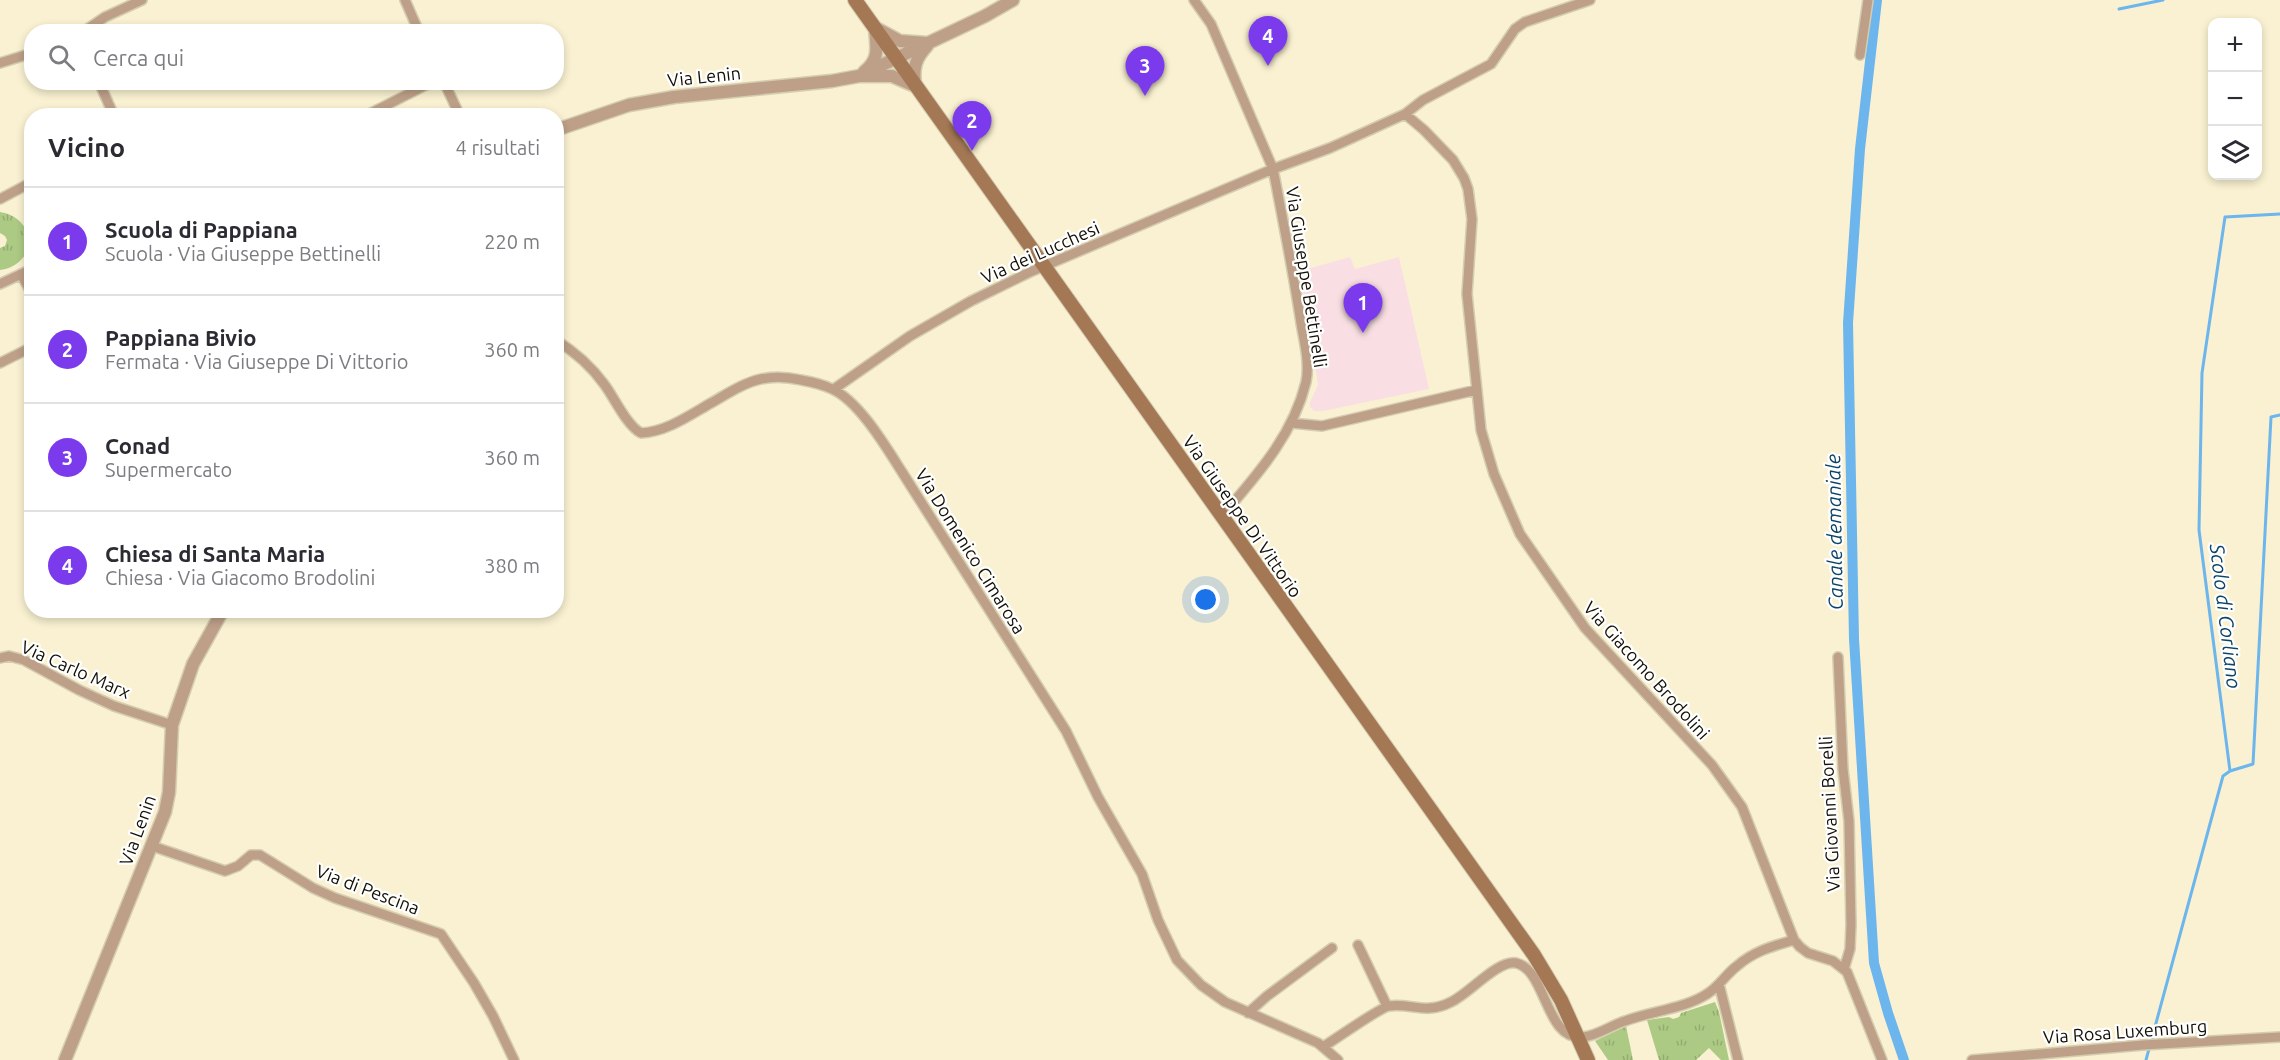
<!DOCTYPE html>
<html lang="it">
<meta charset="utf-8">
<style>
:root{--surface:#fff;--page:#f7f7f7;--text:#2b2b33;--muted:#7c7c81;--line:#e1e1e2;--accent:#7c3aed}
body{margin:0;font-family:Ubuntu,sans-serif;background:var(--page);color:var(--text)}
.controls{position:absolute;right:18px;top:18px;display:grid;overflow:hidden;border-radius:12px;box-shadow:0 3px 9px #0003}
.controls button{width:54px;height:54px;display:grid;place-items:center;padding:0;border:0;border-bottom:2px solid var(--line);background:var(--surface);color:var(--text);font:30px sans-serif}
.you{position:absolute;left:1206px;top:600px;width:21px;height:21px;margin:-15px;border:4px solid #fff;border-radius:50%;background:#1a73e8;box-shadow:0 0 0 9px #1a73e833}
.badge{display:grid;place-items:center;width:39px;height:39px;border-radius:50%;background:var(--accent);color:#fff;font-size:20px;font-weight:700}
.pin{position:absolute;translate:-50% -50px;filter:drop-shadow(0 2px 3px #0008)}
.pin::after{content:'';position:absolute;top:32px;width:21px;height:18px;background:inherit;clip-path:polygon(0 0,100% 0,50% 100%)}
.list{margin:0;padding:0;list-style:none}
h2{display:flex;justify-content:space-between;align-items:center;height:78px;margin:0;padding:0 24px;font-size:26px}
h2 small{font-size:20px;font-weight:400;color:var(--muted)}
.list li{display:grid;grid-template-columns:39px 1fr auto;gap:18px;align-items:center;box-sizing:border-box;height:108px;padding:0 24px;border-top:2px solid var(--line)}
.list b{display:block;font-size:22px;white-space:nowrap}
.list p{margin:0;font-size:20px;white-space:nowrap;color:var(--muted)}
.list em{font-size:20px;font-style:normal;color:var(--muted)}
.icon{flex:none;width:33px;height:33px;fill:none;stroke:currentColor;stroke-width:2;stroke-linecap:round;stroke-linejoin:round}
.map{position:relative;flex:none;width:2280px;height:1060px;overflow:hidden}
.search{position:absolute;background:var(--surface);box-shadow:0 3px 9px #0003;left:24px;top:24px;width:540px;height:66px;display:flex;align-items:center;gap:15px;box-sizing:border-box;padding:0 21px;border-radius:24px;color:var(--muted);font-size:22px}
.panel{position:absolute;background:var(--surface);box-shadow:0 3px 9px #0003;left:24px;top:108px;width:540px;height:510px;border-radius:24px}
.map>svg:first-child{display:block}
</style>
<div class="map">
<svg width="2280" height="1060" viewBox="0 0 2280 1060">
<defs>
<pattern id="grass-tufts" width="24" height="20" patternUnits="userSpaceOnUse" patternTransform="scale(1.5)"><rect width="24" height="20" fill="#acca84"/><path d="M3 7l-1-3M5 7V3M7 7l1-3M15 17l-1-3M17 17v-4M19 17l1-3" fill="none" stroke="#93ac70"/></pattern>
</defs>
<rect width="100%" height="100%" fill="#f9f1d1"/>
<path fill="#f9dfe4" d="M1350,257L1355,269L1399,257L1429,389L1323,411H1314L1310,407V402L1318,385L1315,366L1325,364L1320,345L1311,346L1300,271Z"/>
<path fill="url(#grass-tufts)" d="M0,212C38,218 38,265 0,270V248L5,246L7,240L5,236L0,233Z
M1715,1002L1719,1012L1729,1060H1721L1709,1048L1696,1060H1659L1647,1020L1669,1017L1673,1019L1679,1017L1681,1013Z
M1626,1026L1633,1060H1608L1595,1041Z"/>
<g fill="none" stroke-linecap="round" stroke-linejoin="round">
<path stroke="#6cb5ed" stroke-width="3" d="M2119,9L2163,0
M2230,771L2199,530L2202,373L2225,217L2280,214
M2146,1060L2223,776L2230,771L2253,764L2271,417L2280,415"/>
<path stroke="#6cb5ed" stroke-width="10" d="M1877,0L1860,149L1848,323L1854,639L1874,963L1888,1013L1904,1060"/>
<defs>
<path id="minor" d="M405,0L419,32
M1194,0L1211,24L1273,169L1330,148L1405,114L1424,130L1453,160L1464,178L1468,189L1472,219L1467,294L1481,430L1494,474L1520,534L1585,628L1712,765L1742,807L1794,940L1800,947L1808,953L1833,961L1847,972L1882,1060
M83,32L105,17L142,0
M1860,55L1868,0
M0,63L32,53
M99,82L114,116
M444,82L460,116
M1405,114L1423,100L1491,64L1515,29L1525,22L1590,0
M365,116L432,82
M0,199L32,182
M21,274L32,294
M0,284L32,269
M556,340C575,352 591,366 604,384C614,397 627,426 641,433C666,432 690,415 711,403C727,394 743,383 761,379C774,376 788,377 801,380C812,382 822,384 832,389C859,401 886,447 902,472L1066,731L1098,797L1142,874L1158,920L1177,960L1201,985L1225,1002L1318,1043L1338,1060
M0,363L32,347
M834,389L910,336L971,301L1030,272L1273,169C1283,220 1293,271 1301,323C1304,341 1310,363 1306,382C1293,436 1256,476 1221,517
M1291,423L1322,426L1476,390
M1838,657L1843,769L1849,821L1851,925L1850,949L1844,969
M0,658L9,656L24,660L79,690L114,706L172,725
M152,846L225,871L238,866L251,855H260L313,888L335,898L441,934L474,983L493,1016L514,1060
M1358,945L1387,1006
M1719,984L1738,1060
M1248,1013L1267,996L1332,948
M1323,1047C1334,1040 1381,1007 1389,1006C1412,1003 1426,1015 1451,1002C1469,994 1497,960 1516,963C1547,970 1545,1041 1583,1037C1597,1036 1612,1025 1625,1021C1651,1011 1684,1009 1707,994C1719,987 1726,974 1737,966C1754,951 1773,946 1794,940
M1972,1060L2143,1045L2280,1037"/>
<path id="tertiary" d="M876,28L900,41L927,43
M864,72C881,58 876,47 875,27
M865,73L985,16L1013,0
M915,85C913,68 915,59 927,46
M556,130L629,105L674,97L832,81L859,76H892L915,86
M65,1060L165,812L169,792L172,725L193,664L223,610"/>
<path id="secondary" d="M855,0L1534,955L1561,1000L1588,1060"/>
</defs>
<use href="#minor" stroke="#d4cdb1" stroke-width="12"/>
<use href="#tertiary" stroke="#d4cdb1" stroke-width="15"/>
<use href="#secondary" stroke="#d4cdb1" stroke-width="16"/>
<use href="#minor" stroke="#bea088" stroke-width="9"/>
<use href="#tertiary" stroke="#bea088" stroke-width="12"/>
<use href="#secondary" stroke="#a47854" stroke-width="14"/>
</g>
<g text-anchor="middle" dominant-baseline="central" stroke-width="4.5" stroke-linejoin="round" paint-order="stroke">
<g font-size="18" fill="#131006" stroke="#fff">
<text transform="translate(704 76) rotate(-6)">Via Lenin</text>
<text transform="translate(1040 252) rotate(-24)">Via dei Lucchesi</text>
<text transform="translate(1307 277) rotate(81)">Via Giuseppe Bettinelli</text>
<text transform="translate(1243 516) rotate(55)">Via Giuseppe Di Vittorio</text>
<text transform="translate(971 551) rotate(58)">Via Domenico Cimarosa</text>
<text transform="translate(76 669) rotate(24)">Via Carlo Marx</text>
<text transform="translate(1647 670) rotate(48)">Via Giacomo Brodolini</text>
<text transform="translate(1829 814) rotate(-93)">Via Giovanni Borelli</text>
<text transform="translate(137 830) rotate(-70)">Via Lenin</text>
<text transform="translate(368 889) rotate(21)">Via di Pescina</text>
<text transform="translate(2125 1031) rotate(-4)">Via Rosa Luxemburg</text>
</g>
<g font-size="20" font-style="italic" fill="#0a4468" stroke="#fff">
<text transform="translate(1834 532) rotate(-91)">Canale demaniale</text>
<text transform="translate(2226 616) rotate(83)">Scolo di Corliano</text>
</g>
</g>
</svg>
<div class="controls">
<button>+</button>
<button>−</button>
<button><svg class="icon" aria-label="layers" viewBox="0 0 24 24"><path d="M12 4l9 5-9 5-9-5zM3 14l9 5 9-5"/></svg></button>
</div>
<div class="you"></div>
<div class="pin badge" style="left:1363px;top:333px">1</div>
<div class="pin badge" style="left:972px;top:151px">2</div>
<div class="pin badge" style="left:1145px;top:96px">3</div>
<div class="pin badge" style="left:1268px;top:66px">4</div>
<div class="search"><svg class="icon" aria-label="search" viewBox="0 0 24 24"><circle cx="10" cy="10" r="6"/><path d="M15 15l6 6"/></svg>Cerca qui</div>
<section class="panel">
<h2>Vicino<small>4 risultati</small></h2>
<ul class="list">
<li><span class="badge">1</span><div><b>Scuola di Pappiana</b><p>Scuola · Via Giuseppe Bettinelli</p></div><em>220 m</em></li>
<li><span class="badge">2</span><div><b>Pappiana Bivio</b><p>Fermata · Via Giuseppe Di Vittorio</p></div><em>360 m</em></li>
<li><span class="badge">3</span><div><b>Conad</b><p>Supermercato</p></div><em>360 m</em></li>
<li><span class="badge">4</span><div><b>Chiesa di Santa Maria</b><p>Chiesa · Via Giacomo Brodolini</p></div><em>380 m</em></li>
</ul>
</section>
</div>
